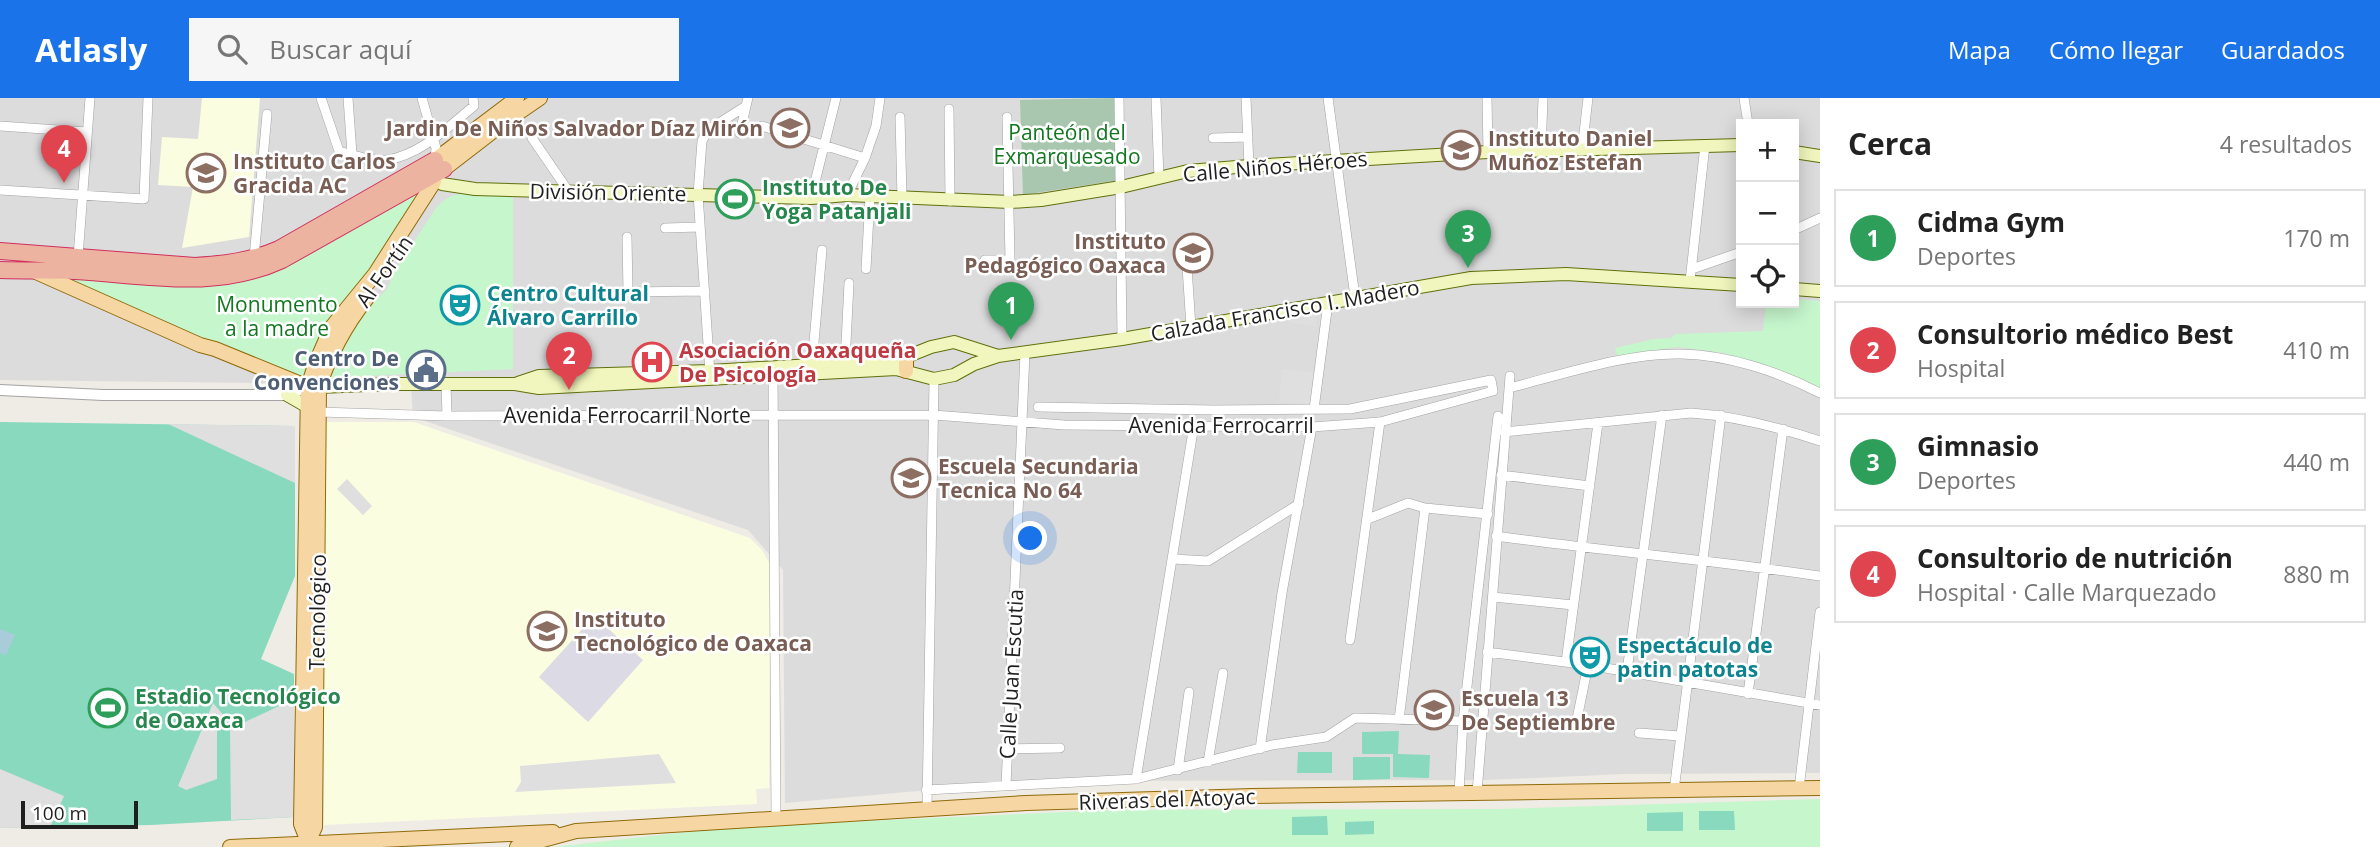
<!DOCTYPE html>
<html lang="es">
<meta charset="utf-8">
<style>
:root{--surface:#fff;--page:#f6f6f6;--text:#222;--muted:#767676;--line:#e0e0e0;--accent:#1a73e8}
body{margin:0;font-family:"Open Sans",sans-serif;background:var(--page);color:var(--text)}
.controls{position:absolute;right:21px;top:21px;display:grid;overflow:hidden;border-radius:0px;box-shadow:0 4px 18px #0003}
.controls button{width:63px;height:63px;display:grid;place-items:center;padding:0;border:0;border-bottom:2px solid var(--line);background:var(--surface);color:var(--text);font:35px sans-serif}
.scale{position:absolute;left:21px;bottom:18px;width:117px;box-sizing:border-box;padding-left:7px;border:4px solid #1f1f1f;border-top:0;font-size:19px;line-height:24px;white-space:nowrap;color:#1f1f1f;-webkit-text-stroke:5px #fff;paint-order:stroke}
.you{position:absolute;left:1031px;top:441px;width:24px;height:24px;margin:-18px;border:5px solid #fff;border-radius:50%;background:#1a73e8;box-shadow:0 0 0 10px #1a73e833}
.badge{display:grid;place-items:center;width:46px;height:46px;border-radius:50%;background:var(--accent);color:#fff;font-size:23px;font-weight:700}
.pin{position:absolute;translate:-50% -58px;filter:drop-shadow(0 2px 4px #0008)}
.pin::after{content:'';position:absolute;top:37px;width:24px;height:21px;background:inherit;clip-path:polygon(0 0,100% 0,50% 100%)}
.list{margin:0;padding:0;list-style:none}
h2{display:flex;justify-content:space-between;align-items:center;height:91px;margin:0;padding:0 28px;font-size:30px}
h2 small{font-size:23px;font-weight:400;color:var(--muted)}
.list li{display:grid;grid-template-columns:46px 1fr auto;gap:21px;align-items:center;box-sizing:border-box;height:98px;margin:0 14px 14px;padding:0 14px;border:2px solid var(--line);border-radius:0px}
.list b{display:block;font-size:26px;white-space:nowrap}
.list p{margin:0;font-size:23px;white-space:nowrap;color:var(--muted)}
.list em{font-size:23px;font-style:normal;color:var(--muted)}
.icon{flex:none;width:38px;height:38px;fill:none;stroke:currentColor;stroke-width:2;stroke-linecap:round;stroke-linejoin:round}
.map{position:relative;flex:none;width:1820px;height:749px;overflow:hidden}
header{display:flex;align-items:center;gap:42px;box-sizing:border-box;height:98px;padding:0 35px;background:var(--accent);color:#fff}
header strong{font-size:33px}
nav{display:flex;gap:38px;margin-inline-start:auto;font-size:24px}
.search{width:490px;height:63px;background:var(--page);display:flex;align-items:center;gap:18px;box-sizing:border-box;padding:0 24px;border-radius:0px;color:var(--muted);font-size:26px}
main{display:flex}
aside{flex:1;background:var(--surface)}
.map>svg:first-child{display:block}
</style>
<header>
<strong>Atlasly</strong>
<div class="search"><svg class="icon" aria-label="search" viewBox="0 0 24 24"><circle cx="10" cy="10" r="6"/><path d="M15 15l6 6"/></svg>Buscar aquí</div>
<nav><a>Mapa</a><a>Cómo llegar</a><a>Guardados</a></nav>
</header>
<main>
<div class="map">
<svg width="1820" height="749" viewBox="0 0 1820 749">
<rect width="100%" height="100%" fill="#efece6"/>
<path fill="#dddcdc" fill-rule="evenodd" d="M0,0H1820V675L1624,676L1487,682L1028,683L785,705L783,472L748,432L413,319L411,287L0,282ZM1741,26H1794V205H1741Z"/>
<path fill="#fbfde1" d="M202,0H260L249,139L182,150L193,89L158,87L162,39L198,41Z
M323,324H414L750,440L762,452L770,466L769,690L756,691L757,706L324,727Z"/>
<path fill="#a8c7ae" d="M1117,0L1119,82L1023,97L1020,2Z"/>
<path fill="#c5f6cc" d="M424,88L373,175L320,237L303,279L209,246L60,178L178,184Z
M468,94L513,96V271L326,280L351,227L388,190L394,174L438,107L451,98Z
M1794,201L1820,203V291L1725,255L1677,249L1617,258L1615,250L1654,241L1671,240L1676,236L1763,233L1766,205H1794Z
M1820,701V749H552L733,729L1113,712L1498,711Z"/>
<path fill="#88d9be" d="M0,324L295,328V478L261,561L294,576V719L151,727L0,730Z
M1399,633L1398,656L1430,657L1429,680L1393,679V656H1362V634Z
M1298,654H1332V675H1297Z
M1353,659H1390V681L1353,682Z
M1699,713H1734L1735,732H1699Z
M1683,714V733H1647V715Z
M1327,718L1328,737H1292V719Z
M1374,723V736L1345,737V724Z"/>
<path fill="#dfdfdf" d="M1316,215V229L1290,224L1289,220Z
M1282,271L1317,275L1313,306L1279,304Z
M168,326L295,328V385Z
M347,381L372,408L363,417L337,391Z
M294,601V719L231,722L230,631Z
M213,605L226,620L217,631V681L186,692L178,688Z
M659,656L676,685L515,694L521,684L520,668Z
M0,671L64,698L50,729L0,730Z"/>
<path fill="#dbdae5" d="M594,518L643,562L588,624L539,579Z"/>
<path fill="#a9ccda" d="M0,531L15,537L6,557L0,555Z"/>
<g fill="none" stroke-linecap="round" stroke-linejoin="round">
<defs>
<path id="minor" d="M321,0L339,53C354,57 371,64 387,62C421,57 449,28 474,8L473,0
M348,0L352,56
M422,0L436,50L435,62
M1119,0L1122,241
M1156,0L1159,80
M1246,0L1249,68
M1328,0L1355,199
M1487,0L1488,54
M1744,0L1748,26
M949,11L950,103
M900,19L902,100
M0,28L87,34
M762,28L865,60
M740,35L746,8
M532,40L569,94
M1213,40L1248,39
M1582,52L1588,0
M1541,53L1543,0
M0,92L144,101L148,0
M847,97L865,60L876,28L880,0
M811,100L836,0
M665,130L700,129
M1794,132L1820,120
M627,139L628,194L705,193
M1186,154L1191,229
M78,159L90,0
M254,160L267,16
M985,162H1010L1007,19
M866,171L870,99
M1692,171L1741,154
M1690,183L1705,47
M845,265L849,185
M812,267L822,152
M773,273L776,719
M710,276L698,96L702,43L708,32L746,8L748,0
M446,286L447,318
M1509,290C1561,277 1629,254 1682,256C1729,257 1779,274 1820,295
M1314,311L1328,205
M319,314L447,318L934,317L1064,327L1312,329L1380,324L1493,293L1491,282L1350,311L1214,312L1038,309
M1504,334L1691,315C1735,318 1778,329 1820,343
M1501,377L1590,388
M1368,421L1408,405L1425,410L1488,416
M1496,438C1604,453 1712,462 1820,478
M1173,461L1208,463L1299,406
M1493,499L1573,507
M1350,542L1380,324
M1487,554L1588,567L1820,607
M1566,564L1598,325
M1627,573L1662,317
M1748,596L1783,331
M1399,622L1425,410
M1576,626L1588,567
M1639,635L1680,638
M1007,651L1060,650
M1260,651L1282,495L1312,329
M1208,664L1223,575
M1178,672L1189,594
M1136,681L1194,327
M1006,688L1025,255
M1799,691L1820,514
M926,692L1136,681L1272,647L1326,639L1355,620L1463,623
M1674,693L1721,317
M1459,695L1463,623L1498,318
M1477,695L1510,278
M927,711L934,281"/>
<path id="tertiary" d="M0,292L103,297H287L308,289"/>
<path id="secondary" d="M1794,54L1820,58
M442,86L475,91L811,100L847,97L1010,104L1041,102L1121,89L1188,73L1249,68L1488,54L1741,47
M1794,191L1820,193
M518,285L539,278L710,273L845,265L906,259L931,249L954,244L998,258
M319,289L391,286H515L539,290L896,271L934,281L954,277L974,266L998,258L1122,241L1471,180L1566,176L1741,187
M287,297L308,309"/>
<path id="primary" d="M444,71L505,24L540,0
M36,174L200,247L215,251L308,289H318
M906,273V259
M308,744L301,726L308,289L315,267L331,230L375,176L434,84L435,62L517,0
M308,744L315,729L319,289C330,255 345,228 367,200
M230,749L553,734
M517,749L576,733L1026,705L1252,698L1820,690"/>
<path id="trunk" d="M0,153L195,168C224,166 252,163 279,151L435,62
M0,172C25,173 50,172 75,173C146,177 215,193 282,162L444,71"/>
</defs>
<use href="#minor" stroke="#a3a3a3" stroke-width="10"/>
<use href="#tertiary" stroke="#a3a3a3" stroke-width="12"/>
<use href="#secondary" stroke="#60700c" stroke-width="14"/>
<use href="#primary" stroke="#906b09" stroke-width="16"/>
<use href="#trunk" stroke="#d02f5e" stroke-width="18"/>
<use href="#minor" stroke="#fff" stroke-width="9"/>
<use href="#tertiary" stroke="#fff" stroke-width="10"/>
<use href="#secondary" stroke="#f0f6bd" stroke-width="12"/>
<use href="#primary" stroke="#f6d7a3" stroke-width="14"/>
<use href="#trunk" stroke="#ecb4a0" stroke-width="16"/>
</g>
<defs>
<symbol id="school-ring" viewBox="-11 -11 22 22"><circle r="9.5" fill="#fff" stroke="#8d6e63" stroke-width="1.5"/><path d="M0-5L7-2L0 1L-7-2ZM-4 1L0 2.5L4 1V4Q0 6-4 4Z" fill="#8d6e63"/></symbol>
<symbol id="university-ring" viewBox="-11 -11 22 22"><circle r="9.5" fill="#fff" stroke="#8d6e63" stroke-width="1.5"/><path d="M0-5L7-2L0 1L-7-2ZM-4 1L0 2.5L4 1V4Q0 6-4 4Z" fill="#8d6e63"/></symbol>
<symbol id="stadium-ring" viewBox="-11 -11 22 22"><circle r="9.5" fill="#fff" stroke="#2e9e5b" stroke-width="1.5"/><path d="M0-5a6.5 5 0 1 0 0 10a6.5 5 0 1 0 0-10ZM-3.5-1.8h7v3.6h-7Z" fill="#2e9e5b"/></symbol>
<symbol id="theatre-ring" viewBox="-11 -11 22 22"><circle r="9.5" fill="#fff" stroke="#0f9aa8" stroke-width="1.5"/><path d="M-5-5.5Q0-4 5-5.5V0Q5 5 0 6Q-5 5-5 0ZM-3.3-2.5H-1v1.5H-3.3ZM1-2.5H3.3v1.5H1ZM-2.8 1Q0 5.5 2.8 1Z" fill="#0f9aa8"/></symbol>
<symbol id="hospital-ring" viewBox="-11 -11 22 22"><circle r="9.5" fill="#fff" stroke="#e0444e" stroke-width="1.5"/><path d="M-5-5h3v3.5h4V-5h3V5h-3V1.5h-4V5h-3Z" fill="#e0444e"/></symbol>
<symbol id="civic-ring" viewBox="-11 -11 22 22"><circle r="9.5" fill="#fff" stroke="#5c6f8a" stroke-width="1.5"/><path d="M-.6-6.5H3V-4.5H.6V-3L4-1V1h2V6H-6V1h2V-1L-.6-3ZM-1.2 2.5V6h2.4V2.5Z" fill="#5c6f8a"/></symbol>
</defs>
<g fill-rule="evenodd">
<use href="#school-ring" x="768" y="8" width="44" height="44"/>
<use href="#university-ring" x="1439" y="30" width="44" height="44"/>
<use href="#school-ring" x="184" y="53" width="44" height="44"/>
<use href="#stadium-ring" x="713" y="79" width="44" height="44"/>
<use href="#school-ring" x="1171" y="133" width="44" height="44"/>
<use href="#theatre-ring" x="438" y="185" width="44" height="44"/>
<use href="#hospital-ring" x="630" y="242" width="44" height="44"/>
<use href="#civic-ring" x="404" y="250" width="44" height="44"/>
<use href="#school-ring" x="889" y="358" width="44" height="44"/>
<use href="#university-ring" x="525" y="511" width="44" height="44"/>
<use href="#theatre-ring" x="1568" y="537" width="44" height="44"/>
<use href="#stadium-ring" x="86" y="588" width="44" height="44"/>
<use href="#school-ring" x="1412" y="590" width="44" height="44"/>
</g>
<g text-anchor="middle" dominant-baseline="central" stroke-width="5" stroke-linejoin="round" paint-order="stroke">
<g font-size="21" font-weight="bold" fill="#785e54" stroke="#fff" text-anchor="start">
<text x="763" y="30" text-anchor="end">Jardin De Niños Salvador Díaz Mirón</text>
<text x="1488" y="40">Instituto Daniel<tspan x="1488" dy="24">Muñoz Estefan</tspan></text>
<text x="233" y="63">Instituto Carlos<tspan x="233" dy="24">Gracida AC</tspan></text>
<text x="1166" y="143" text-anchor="end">Instituto<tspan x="1166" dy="24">Pedagógico Oaxaca</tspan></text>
<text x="938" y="368">Escuela Secundaria<tspan x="938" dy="24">Tecnica No 64</tspan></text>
<text x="574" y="521">Instituto<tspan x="574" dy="24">Tecnológico de Oaxaca</tspan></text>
<text x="1461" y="600">Escuela 13<tspan x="1461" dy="24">De Septiembre</tspan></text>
</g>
<g font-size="21" fill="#127720" stroke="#fff">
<text x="1067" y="34">Panteón del<tspan x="1067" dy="24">Exmarquesado</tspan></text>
<text x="277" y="206">Monumento<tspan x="277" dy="24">a la madre</tspan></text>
</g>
<g font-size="21" fill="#1f1f1f" stroke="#fff">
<text transform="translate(1275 68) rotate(-5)">Calle Niños Héroes</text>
<text transform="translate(608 94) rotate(1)">División Oriente</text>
<text transform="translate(384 173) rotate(-55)">Al Fortín</text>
<text transform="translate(1285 212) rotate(-10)">Calzada Francisco I. Madero</text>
<text x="627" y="317">Avenida Ferrocarril Norte</text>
<text x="1221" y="327">Avenida Ferrocarril</text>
<text transform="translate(317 514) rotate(-89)">Tecnológico</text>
<text transform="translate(1011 576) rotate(-87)">Calle Juan Escutia</text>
<text transform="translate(1167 701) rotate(-2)">Riveras del Atoyac</text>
</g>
<g font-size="21" font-weight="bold" fill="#27864d" stroke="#fff" text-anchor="start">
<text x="762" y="89">Instituto De<tspan x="762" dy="24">Yoga Patanjali</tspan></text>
<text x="135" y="598">Estadio Tecnológico<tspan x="135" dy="24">de Oaxaca</tspan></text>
</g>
<g font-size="21" font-weight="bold" fill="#0d838f" stroke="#fff" text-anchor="start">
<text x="487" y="195">Centro Cultural<tspan x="487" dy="24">Álvaro Carrillo</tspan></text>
<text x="1617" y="547">Espectáculo de<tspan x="1617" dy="24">patin patotas</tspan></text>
</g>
<g font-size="21" font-weight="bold" fill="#be3a42" stroke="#fff" text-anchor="start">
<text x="679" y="252">Asociación Oaxaqueña<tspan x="679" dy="24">De Psicología</tspan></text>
</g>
<g font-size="21" font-weight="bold" fill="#4e5e75" stroke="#fff" text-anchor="end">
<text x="399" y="260">Centro De<tspan x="399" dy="24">Convenciones</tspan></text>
</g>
</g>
</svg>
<div class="controls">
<button>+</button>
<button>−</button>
<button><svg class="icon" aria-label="locate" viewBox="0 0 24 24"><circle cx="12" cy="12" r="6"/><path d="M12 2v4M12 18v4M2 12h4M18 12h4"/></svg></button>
</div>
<div class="scale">100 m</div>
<div class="you"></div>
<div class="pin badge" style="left:1011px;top:242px;background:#2e9e5b">1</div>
<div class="pin badge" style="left:569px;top:292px;background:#e0444e">2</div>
<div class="pin badge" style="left:1468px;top:170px;background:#2e9e5b">3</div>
<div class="pin badge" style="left:64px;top:85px;background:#e0444e">4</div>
</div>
<aside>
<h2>Cerca<small>4 resultados</small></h2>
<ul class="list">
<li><span class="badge" style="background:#2e9e5b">1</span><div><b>Cidma Gym</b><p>Deportes</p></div><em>170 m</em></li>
<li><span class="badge" style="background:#e0444e">2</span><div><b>Consultorio médico Best</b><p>Hospital</p></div><em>410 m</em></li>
<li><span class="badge" style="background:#2e9e5b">3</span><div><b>Gimnasio</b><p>Deportes</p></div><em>440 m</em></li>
<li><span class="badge" style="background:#e0444e">4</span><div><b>Consultorio de nutrición</b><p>Hospital · Calle Marquezado</p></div><em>880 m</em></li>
</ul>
</aside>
</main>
